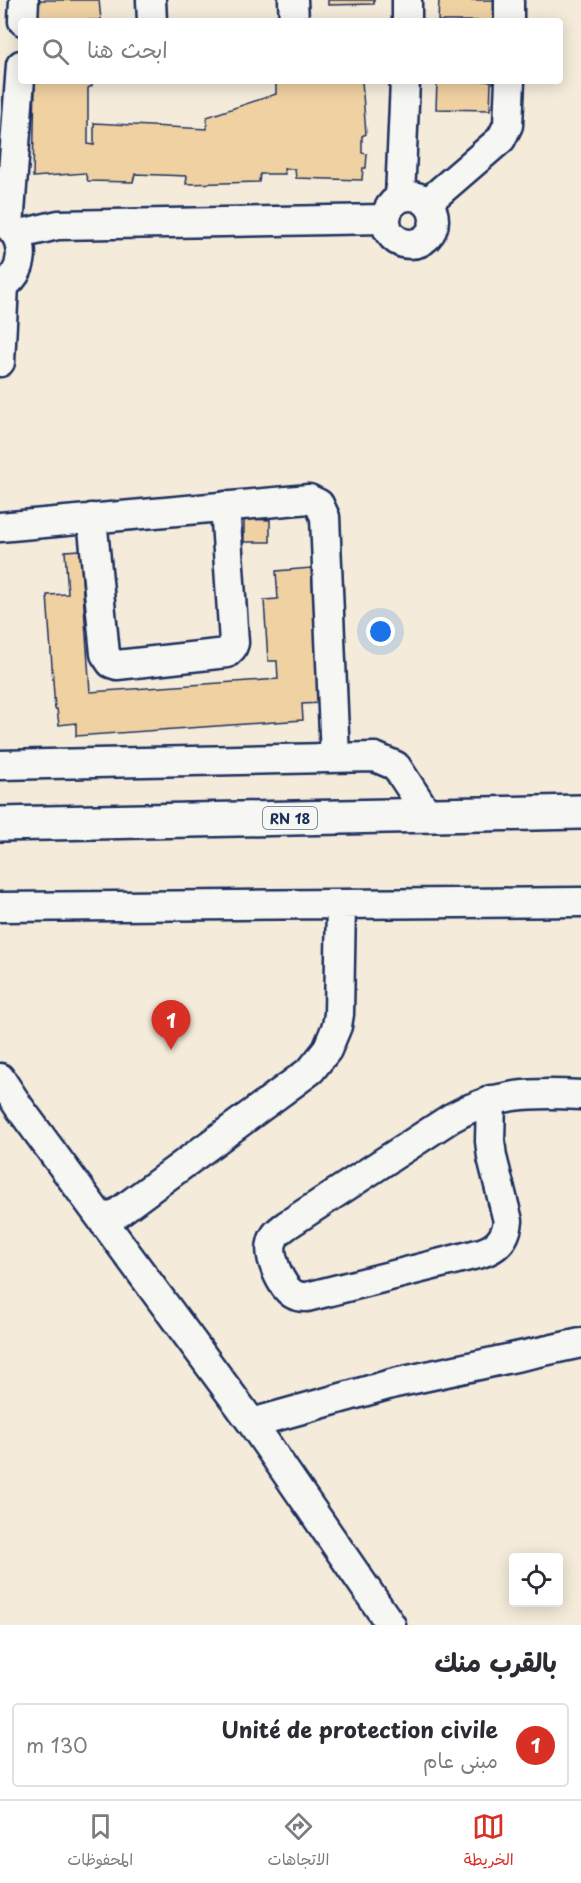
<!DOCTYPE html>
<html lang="ar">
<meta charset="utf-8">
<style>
:root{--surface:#fff;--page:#f2f2f3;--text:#2b2b33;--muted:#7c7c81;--line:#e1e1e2;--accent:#d93025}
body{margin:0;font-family:"Playpen Sans","Playpen Sans Arabic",sans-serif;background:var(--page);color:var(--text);direction:rtl}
.controls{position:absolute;right:18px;bottom:18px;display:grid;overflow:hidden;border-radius:6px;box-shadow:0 3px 15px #0003}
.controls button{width:54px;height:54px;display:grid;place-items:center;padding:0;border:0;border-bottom:2px solid var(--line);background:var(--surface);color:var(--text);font:30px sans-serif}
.you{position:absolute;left:381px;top:632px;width:21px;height:21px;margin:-15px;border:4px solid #fff;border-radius:50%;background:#1a73e8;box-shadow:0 0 0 9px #1a73e833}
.badge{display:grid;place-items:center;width:39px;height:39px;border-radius:50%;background:var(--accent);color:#fff;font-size:20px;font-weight:700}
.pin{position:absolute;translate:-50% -50px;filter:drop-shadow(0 2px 3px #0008)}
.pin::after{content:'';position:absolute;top:32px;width:21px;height:18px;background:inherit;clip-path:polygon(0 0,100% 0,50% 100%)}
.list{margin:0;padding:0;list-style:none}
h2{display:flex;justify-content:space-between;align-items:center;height:78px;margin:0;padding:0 24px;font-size:26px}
h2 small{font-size:20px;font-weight:400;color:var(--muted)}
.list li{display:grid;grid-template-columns:39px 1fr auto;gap:18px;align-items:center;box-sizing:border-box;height:84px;margin:0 12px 12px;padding:0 12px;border:2px solid var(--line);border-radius:6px}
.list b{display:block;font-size:22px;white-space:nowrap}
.list p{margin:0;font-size:20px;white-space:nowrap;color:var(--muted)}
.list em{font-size:20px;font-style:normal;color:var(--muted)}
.icon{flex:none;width:33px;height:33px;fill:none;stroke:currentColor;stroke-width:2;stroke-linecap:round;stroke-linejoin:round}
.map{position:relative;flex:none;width:581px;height:1625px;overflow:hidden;direction:ltr}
.search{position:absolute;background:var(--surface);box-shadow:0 3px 15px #0003;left:18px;right:18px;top:18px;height:66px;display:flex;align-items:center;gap:15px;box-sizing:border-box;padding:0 21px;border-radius:6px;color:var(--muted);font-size:22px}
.sheet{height:174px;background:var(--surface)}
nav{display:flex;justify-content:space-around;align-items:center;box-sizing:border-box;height:84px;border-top:2px solid var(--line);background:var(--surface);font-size:16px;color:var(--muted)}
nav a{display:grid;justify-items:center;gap:3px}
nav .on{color:var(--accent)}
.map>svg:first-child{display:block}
</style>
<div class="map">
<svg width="581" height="1625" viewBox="0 0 581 1625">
<rect width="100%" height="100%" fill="#f4ebda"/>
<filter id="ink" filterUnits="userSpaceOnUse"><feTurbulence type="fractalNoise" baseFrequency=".0167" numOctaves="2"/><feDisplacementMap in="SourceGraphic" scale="12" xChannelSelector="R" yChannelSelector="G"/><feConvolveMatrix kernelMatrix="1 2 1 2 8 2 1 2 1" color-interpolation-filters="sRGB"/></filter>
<g filter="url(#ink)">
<path fill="#efd1a2" stroke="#1b2f5e" stroke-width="1.5" d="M38,0H99L101,20L37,21Z
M328,0H374V4L328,5Z
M439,0H496L503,21H438Z
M35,81H92V86L88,88V144L94,145V123L207,129V117L276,94V81H362L366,134L362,136V153L367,154L366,168H363L362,180L296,178L295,169H284L285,174H260L259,182L186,184L187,176L135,174L133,182L88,181L85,173L33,177Z
M437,81H504L503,83H491L490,110L436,109Z
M244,519L270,520V542H244Z
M80,550L90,692L278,679L277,661H268L264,600L278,599L276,571L311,568L320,703L302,704L303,720L76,736V723L59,725L57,709H55L47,595L68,594L65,551Z"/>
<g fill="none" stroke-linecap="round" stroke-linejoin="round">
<defs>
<path id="minor" d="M151,0L152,21
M293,0L294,21
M509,0V21
M23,21L24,0
M407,21V0
M386 220a24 24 0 1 1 48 0a24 24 0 1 1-48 0Z
M400,197L405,81
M428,202L501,139L508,125L510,81
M9,226L21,65
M16,235L58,225L385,219
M0,287C26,275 28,238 4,223
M0,362L4,285
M92,518L105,654L111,663L117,665L227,653L232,648L234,643L225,506
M0,527L309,499L319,504L325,517L335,758
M0,765L375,757L396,766L428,815
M0,907L581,902
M0,1078L19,1107L252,1423L391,1625
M491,1100L490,1141L492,1157L508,1221C506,1238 497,1248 481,1253L307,1297C302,1297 298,1297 293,1294C281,1287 268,1256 272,1243C274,1234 280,1230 287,1225L451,1118C495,1093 532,1092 581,1095
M104,1223L311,1070L327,1050L337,1026L339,1014L341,904
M252,1423L395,1383L581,1343"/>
<path id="major" d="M0,824L581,812"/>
</defs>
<use href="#minor" stroke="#1b2f5e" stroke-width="33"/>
<use href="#major" stroke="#1b2f5e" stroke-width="38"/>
<use href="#minor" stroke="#f6f6f2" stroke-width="28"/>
<use href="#major" stroke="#f6f6f2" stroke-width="33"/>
</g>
</g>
<g text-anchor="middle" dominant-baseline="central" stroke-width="6" stroke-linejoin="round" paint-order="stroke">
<rect fill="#f6f6f2" stroke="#5d6b8a" stroke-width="1.5" x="263" y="807" width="54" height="22" rx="4.5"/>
<g font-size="14" font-weight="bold" fill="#1b2f5e">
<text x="290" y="818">RN 18</text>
</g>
</g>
</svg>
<div class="controls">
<button><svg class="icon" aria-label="locate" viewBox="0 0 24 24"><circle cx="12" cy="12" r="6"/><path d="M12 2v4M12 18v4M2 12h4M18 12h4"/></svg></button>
</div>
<div class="you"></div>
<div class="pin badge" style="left:171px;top:1050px">1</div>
<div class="search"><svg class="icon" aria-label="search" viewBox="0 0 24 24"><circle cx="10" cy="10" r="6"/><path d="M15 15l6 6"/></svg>ابحث هنا</div>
</div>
<section class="sheet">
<h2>بالقرب منك<small></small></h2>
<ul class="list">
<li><span class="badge">1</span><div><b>Unité de protection civile</b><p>مبنى عام</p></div><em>130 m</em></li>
</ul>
</section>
<nav>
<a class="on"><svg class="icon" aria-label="map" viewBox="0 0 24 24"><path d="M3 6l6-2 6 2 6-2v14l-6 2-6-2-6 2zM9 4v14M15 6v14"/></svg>الخريطة</a>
<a><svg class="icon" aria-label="directions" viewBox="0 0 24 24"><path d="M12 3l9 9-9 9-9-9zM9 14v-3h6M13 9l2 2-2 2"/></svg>الاتجاهات</a>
<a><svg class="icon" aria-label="saved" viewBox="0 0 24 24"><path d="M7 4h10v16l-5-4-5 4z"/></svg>المحفوظات</a>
</nav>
